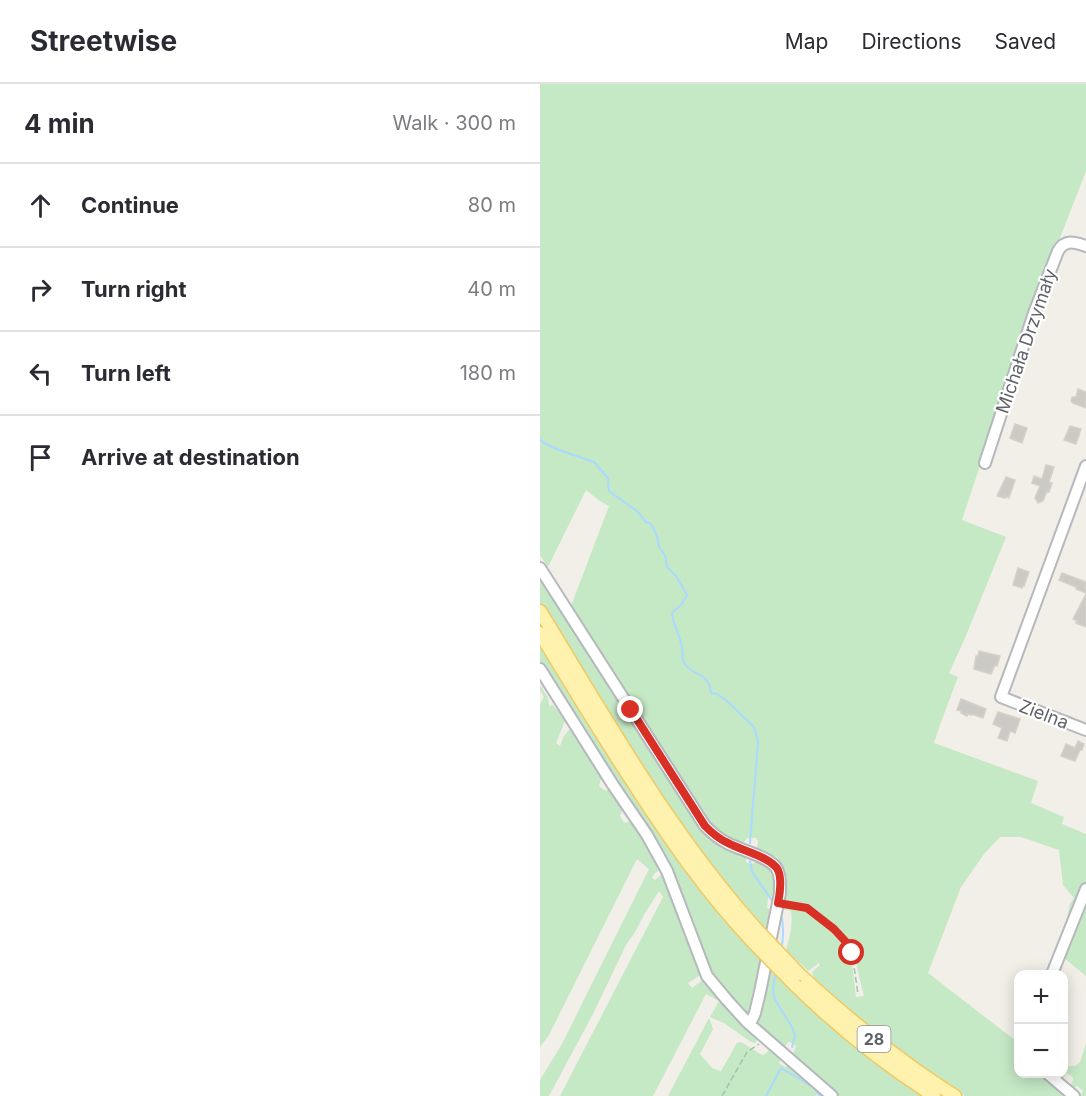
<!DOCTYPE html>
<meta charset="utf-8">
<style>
:root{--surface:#fff;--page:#f7f7f7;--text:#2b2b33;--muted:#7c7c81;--line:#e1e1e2}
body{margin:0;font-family:Inter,sans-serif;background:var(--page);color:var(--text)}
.controls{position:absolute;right:18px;bottom:18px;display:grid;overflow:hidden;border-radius:12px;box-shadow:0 3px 15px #0003}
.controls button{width:54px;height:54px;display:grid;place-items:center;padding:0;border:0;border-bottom:2px solid var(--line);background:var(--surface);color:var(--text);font:30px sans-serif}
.stop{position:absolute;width:18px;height:18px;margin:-14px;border:4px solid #d93025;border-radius:50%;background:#fff}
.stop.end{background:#d93025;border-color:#fff;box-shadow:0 2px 6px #0008}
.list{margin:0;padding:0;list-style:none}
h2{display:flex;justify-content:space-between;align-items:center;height:78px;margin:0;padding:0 24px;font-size:26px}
h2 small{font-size:20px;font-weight:400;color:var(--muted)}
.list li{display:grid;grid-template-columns:39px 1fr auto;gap:18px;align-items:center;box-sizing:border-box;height:84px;padding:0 24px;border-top:2px solid var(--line)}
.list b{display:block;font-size:22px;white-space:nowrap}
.list em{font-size:20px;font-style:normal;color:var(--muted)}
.icon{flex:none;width:33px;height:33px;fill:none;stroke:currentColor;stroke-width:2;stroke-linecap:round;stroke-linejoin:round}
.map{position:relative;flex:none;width:546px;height:1012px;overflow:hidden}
header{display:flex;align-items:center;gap:36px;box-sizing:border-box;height:84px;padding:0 30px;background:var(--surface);border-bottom:2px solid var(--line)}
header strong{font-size:28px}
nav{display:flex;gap:33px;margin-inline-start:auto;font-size:21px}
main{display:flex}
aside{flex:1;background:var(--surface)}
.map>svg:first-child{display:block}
</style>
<header>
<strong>Streetwise</strong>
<nav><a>Map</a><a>Directions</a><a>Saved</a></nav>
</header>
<main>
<aside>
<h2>4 min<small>Walk · 300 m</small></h2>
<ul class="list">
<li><svg class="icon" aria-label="ahead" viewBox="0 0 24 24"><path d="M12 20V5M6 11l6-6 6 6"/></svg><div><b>Continue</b></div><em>80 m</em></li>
<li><svg class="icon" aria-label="right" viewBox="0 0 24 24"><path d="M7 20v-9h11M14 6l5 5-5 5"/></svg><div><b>Turn right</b></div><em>40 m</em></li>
<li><svg class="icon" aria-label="left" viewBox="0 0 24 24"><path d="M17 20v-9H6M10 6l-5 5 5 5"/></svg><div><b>Turn left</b></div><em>180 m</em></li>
<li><svg class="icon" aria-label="arrive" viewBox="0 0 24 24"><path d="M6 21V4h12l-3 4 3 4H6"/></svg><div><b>Arrive at destination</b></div></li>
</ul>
</aside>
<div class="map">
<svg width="546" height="1012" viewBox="0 0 546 1012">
<rect width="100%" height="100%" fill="#f1efe8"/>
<path fill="#c5e8c5" d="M0,0H546V87L490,231L422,436L466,453L425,554L409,589L418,593C410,615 401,636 394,659L498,697L491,719L524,733L522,740L546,750V892L519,870L530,820L534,814L523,801L519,766L481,753H460L444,770L421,803L388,889L476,957H478L474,965L478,969V990H504L530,1012H425L375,979L326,942L291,913L294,912L274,894L272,888L280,881L279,879L268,887L246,866C250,852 253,841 251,827L241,825L240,823L243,822L267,826L302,856L311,872L316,913L324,912L318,888L315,870L302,849L271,823L243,818C245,804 246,784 236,772L233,774L217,765L218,757L216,754H207L202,761C186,752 169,746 163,727L31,522L69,422L60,417L46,406L8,483L0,471Z
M0,490L158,738C161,749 172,758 182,763C190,767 199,766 206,772V778C212,782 216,777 221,777L235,788V811L228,814L227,824L233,826L229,848L186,800L150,754L90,665L0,519Z
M0,559L181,831L223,878L212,924L209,928L205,929L173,894L167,883L164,869L152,839L45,651L0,579Z
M0,594L1,596L0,601L8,614L9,622L13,621L25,637L16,659L20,662L24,652L29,646H32L62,692L59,702L66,707L70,704L83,724L80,732L83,737L85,739L91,737L121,786L116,788L112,793L115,796L121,791H125L162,890L148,899L152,904L164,895L217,953V956L215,959L211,958L184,939L170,933L179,917L166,910L113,1012H20L123,813L119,807L104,831L95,848L86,861L53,930L9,1012H0V996L22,960L109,785L97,775L9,951L0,963V620L4,613L0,606Z
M227,883L296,947L363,998L385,1012H298L253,973V970L256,962L250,958H248L244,964L217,940Z
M169,934L173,945L160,970L172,984L181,987L197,959L201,958L222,971L225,970L230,965H234L242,973L239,979L245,983L251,980L279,1005V1008L276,1012H128Z
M546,960V1012H541L543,1007L537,1002L533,1005L530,1002L533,996V993L527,989L522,996L517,992L518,990H524V982H535L540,978Z"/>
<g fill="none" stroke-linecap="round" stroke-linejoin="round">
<path stroke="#aadaff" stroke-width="2" d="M0,355L4,359L19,366L54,378L68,394L69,407L97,427L106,438L111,440L117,452L119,463L125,471L127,483L136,492L147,511L142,520L132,529C133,542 141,552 142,565C143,569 142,575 144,579C153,593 169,587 171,609L177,610L187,617L214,643L218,658L210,759
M210,777L212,788L233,818
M241,830C244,843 244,853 241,865
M236,888L233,903L234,914L252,943L255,952L252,963
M226,1012L241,984L273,1003L280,1012"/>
</g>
<path fill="#cccac5" stroke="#d6d1c6" stroke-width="1.5" d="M538,305L546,308V324L533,319L531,317L532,313H536Z
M475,340L487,344L482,359L470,354Z
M530,342L541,345L536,360L524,356Z
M506,381L514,383L509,398L512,399L509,408L507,407L503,417L498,419L495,414L500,402L492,399L494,392L502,395Z
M466,393L475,396L469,414L465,412V414L457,412Z
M478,484L489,488L484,502H483L482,504L473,501Z
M522,489L546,498V509L536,505V503L519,496Z
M546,510V543L536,539L537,537L533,535Z
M439,567L460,572L457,582L455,581L451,590L434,585L436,572H438Z
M421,615L446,625L443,634L432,630V631L428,630L427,632L421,629V627L417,626Z
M458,628L480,635L475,649L470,647L467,657L458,654L462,644L453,640Z
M538,657L544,660L542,666H540L535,677L521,672L526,660L535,664Z"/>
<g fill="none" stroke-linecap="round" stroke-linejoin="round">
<defs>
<path id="minor" d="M445,379L494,229L518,167C525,155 534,158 546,162
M546,382L461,613L546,646
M0,484L165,742C172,749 179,755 187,759C200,766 231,773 237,785C241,792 240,801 240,809L220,908L215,929L210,940
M0,585L73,701L107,751L127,787L167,892L187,916L207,938L292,1012
M512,890L546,805
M508,990L534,1012"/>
<path id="major" d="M0,527C68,638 132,752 220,849
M0,549C30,599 60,648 92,697C128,753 166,808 212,857
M259,890C308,935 359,977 415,1012
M256,902C298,943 344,980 394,1012"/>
</defs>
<use href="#minor" stroke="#b5b8bc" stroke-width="14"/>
<use href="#major" stroke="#f2c960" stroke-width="15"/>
<path stroke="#9cc7a9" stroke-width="1.5" stroke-dasharray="6 3" stroke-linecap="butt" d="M248,820L266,824L295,845L306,858L312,869L318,910
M182,1012L207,968L219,960"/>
<use href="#minor" stroke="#fff" stroke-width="10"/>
<use href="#major" stroke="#fff2af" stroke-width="12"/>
<defs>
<path id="major-bridge" d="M220,849L259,890
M212,857L256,902"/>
</defs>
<use href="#major-bridge" stroke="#f2c960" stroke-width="15" stroke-linecap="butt"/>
<use href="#major-bridge" stroke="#fff2af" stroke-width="12"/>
</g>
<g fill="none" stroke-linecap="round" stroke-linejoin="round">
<path stroke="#d93025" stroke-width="8" d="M91,626L165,742C172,749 179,755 188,759C200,766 231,773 238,786C242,795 240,809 238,819L267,824L294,845L306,858L312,869"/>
</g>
<g text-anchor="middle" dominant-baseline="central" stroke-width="4.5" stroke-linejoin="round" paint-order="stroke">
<rect fill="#fff" stroke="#8f9295" stroke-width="1.5" x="317.5" y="942" width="33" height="26" rx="4.5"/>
<g font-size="16" font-weight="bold" fill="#5f6368">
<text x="334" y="955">28</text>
</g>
<g font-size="18" fill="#5f6368" stroke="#fff">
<text transform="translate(486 257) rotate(-71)">Michała Drzymały</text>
<text transform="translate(504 630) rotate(21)">Zielna</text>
</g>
</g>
</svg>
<div class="controls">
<button>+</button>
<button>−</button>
</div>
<div class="stop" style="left:312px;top:869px"></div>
<div class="stop end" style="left:91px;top:626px"></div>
</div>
</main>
